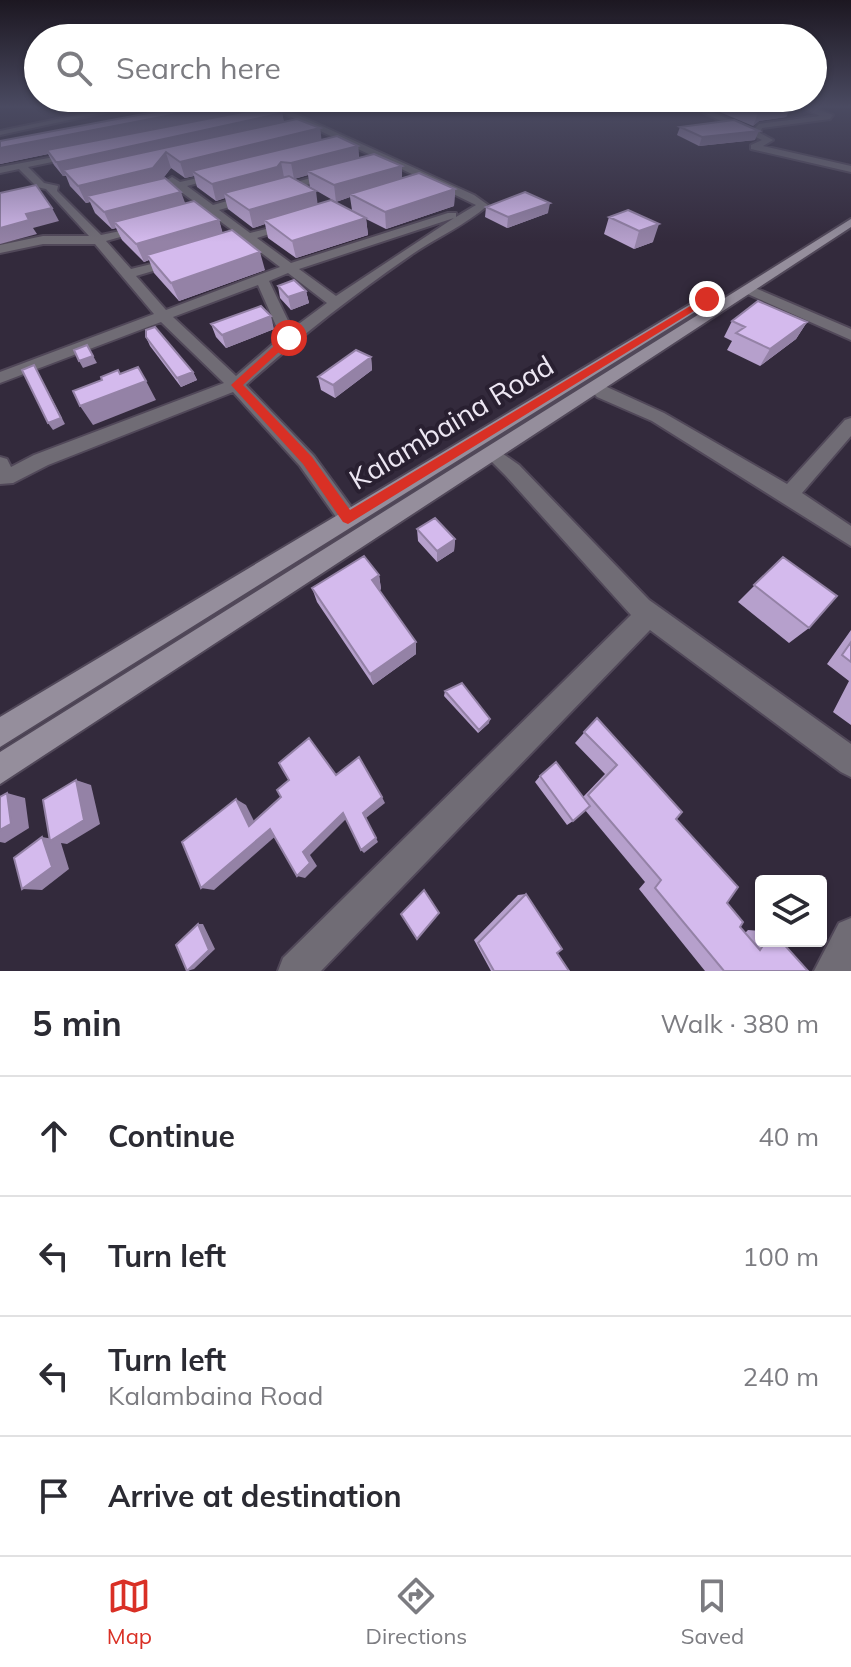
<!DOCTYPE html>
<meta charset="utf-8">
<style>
:root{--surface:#fff;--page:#f2f2f3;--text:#2b2b33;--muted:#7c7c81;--line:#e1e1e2;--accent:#d93025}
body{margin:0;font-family:Mulish,sans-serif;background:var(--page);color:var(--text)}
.controls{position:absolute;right:24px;bottom:24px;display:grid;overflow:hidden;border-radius:8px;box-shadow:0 2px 6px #0004}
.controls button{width:72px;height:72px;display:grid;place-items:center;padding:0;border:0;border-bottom:2px solid var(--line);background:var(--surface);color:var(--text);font:40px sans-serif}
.stop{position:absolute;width:24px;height:24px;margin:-18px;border:6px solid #d93025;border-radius:50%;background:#fff}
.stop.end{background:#d93025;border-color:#fff;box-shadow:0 2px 8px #0008}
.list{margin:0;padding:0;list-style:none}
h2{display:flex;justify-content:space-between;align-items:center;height:104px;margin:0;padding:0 32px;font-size:34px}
h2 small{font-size:26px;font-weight:400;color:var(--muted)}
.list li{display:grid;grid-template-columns:52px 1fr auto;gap:24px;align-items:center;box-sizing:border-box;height:120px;padding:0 32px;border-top:2px solid var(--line)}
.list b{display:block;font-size:30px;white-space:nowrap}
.list p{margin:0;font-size:26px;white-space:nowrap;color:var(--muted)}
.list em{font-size:26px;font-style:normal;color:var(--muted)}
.icon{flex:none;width:44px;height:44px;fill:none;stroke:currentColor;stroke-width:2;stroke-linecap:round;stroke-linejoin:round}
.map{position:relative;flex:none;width:851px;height:971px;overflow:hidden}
.search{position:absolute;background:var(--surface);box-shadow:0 2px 6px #0004;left:24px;right:24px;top:24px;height:88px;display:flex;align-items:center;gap:20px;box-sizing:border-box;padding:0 28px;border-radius:44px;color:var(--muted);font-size:30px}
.sheet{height:584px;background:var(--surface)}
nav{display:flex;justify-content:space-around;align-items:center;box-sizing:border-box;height:112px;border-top:2px solid var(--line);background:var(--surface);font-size:22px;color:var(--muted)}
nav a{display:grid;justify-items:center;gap:4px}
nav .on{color:var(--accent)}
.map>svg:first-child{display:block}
</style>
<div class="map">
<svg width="851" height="971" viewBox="0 0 851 971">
<rect width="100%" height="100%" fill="#332a3c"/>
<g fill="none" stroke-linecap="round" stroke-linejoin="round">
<defs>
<path id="minor" d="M120,106H134L0,135V131Z
M268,106H278L474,195L488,205C466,225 435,238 411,255C353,295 298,338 246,385L314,456L355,512L359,518L355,524L348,527L341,524L300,466L233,392L48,465L13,483L0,484V457L7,459L11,467L34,455L224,383L161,322L0,383V372L154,314L95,244H43L0,253V245L43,236H89L46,189L37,187L19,169L0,173V167L81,152V156L28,167L44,183L58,186L57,191L101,235L149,225V229L106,241L131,269L180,257V263L136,276L166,310L280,267L247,242L214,250V244L240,236L209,213L176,220V216L203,208L177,189L152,195L147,192L148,190L171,184L167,180L172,177L180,182L224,172V176L187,186L213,205L379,159ZM387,162L476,205L456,217V213H448L291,263L257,238L294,226V222L250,233L219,210ZM454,218L336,296L299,269ZM288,273L327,303L292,329L269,281ZM258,285L281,337L236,376L173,317Z
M689,106H699L753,130L759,124L820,116L799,106H809L833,115L830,119L762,128L760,133L773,140L763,146L851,166V172L751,149V145L762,140Z
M748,285L851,329V340L743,292L741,289Z
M596,382L664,413L787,484L845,420L851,418V436L802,493L851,526V546L652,421L597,397L588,387Z
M492,446L519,465L649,600L851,744V777L841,772L650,630L321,971H278L283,958L631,615L505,475L483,453Z
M851,918V971H814L839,923Z"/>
<path id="secondary" d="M851,219V227L0,784V752Z
M714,290L721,294L719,297L0,747V717Z"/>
</defs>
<use href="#minor" stroke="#514859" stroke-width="4"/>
<use href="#secondary" stroke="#514859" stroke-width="4"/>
<use href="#minor" fill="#706c75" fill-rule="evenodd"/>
<use href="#secondary" fill="#958e9c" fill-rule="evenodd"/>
</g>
<path fill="#b6a0cc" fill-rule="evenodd" d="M255,106L256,109L282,113L284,122L320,128L321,140L358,146L359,158L402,166V178L455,189L454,206L386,229L366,219L368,235L296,258L268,238L265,224L253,228L228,209L225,198L216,201L197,187L194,176L185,178L171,168L163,178L185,203L219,220L222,232L265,270L179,301L154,273L149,260L144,262L122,240L116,228L112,229L95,213L90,202L86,203L70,186L66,176H63L54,165L48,154L0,164V141ZM308,175L310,187L336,202L350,197L352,210L318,204L294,179Z
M717,106H791L786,117L759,121L753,126L715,110Z
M680,127L755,140L699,146L677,135Z
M486,207L548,213L507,228L485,217Z
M628,210L653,242L634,249L604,234L609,217Z
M278,286L306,291L309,303L291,310L280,298Z
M732,321L807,322L796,339L760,366L727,350L732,341L724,337Z
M211,324L274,329L226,348L216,337Z
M146,337L193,372L197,380L181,387L150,346Z
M371,357L372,370L335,398L321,390L318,377Z
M417,529L455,539L454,551L437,562L418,541Z
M783,557L809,628L789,643L738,602Z
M379,575L381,589L379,591L416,642V654L373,685L317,602L312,588Z
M851,630V725L833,712L849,681L827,664Z
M445,691L489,723L478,733L444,696Z
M597,718L676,819L727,903L740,927L745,933L748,930L761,931V941H781L808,971H705L639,889L645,882L585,810L573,821L567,825L535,782L540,776L583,797L605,774L575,743Z
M526,894L557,953L569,971H491L474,940L518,895Z"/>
<path fill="#9482a6" d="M218,106H255L257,112L47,150L48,154L0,164V148Z
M785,106H791L786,117L759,121L753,126L758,113L764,109Z
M282,113L284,125L166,153L171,168L159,184L87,196L90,202L86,203L78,186L63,170L66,176H63L56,162Z
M320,128L322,143L192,171L194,176L185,178L180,162Z
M759,131L755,140L699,146L702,137Z
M358,146L359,161L307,171L308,175L294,179L291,163Z
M281,162L284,177L224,193L225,198L216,201L212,184Z
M402,166V181L350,194V197L336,202L334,185Z
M455,189L454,206L386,229L385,212Z
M316,191L318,207L264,220L265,224L253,228L249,210Z
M181,192L187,208L114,222L116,228L112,229L104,212Z
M550,203L548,213L507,228L508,217Z
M52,208L59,221L33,228L37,234L0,244V228L26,214Z
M366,218L368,235L296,258L292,241Z
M219,220L224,237L147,255L149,260L144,262L136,244Z
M659,224L653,242L634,249L639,231Z
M260,252L265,270L179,301L171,283Z
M306,291L309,303L291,310L288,297Z
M271,316L274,329L226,348L222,335Z
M807,322L796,339L760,366L770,349Z
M87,345L97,363L83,368L79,361Z
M371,357L372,370L335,398L333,385Z
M34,365L38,372L65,424L53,430L48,423Z
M193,372L197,380L181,387L177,378Z
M146,381L156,400L93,425L80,406Z
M455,539L454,551L437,562V551Z
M379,575L381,589L374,594L372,580Z
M416,642V654L373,685L370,674Z
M490,719L489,723L478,733L479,730Z
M76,780L91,785L100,824L67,844L61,843L69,869L42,890L22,889L42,837L53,839Z
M7,793L25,798L29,828L5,843L0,842V830Z
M382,797L385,803L366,818L378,842L364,853L361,850L363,813Z
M236,799L246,805L259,831L249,826Z
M343,813L347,818L310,855L317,866L305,878L297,876L303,852Z
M270,829L278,834L214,890L201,888Z
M198,924H203L215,949L194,969L187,971Z"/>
<path fill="#d4baed" stroke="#9482a6" stroke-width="2" d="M186,106H218L0,148V141Z
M739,106H785L764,109L758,113Z
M269,107L282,113L59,162H56L47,150Z
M297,119L320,128L180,162L166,152L153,168L78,186L63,170Z
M734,120L759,131L702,137L680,127Z
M337,136L358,146L291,163L281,162L277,167L212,184L192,171Z
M374,154L402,166L334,185L307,171Z
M419,173L455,189L385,212L350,194Z
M289,176L316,191L249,210L224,193Z
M165,178L181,192L104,212L87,196Z
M36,185L52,208L26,214L29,220L0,228V193Z
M525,192L550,203L508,217L486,207Z
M331,200L366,218L292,241L264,220Z
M194,201L219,220L136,244L114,222Z
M628,210L659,224L639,231L609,217Z
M232,230L260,252L171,283L147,255Z
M294,280L306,291L288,297L278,286Z
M758,301L807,322L770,349L736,333L745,327L732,321Z
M261,306L271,316L222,335L211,324Z
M155,327L193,372L177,378L146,337V330Z
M87,345L93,356L79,361L74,350Z
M356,350L371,357L333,385L318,377Z
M34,365L61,418L48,423L22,370Z
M138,367L146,381L80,406L73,391L102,380L101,377L118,370L120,374Z
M435,518L455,539L437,551L417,529Z
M364,556L379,575L372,580L416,642L370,674L312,588Z
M783,557L837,596L809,628L754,585Z
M851,642V662L842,655Z
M462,683L490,719L479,730L445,691Z
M597,718L682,812L676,819L738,887L727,903L743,922L740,927L760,950L766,941H781L808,971H724L655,888L661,880L588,795L617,765L584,732Z
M309,738L336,775L359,757L382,797L363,813L376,838L361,850L343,813L303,852L310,863L297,876L270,829L201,888L182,842L236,799L249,826L281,797L277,790L289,780L279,763Z
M556,762L590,806L573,821L540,776Z
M76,780L84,820L50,841L43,800Z
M7,793L11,824L0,830V797Z
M42,837L52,867L22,889L14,858Z
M424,890L439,913L417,939L401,914Z
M526,894L562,949L557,953L569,971H494L478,943Z
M198,924L209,950L187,971L176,945Z"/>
<linearGradient id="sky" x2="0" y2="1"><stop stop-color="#1c1721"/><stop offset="0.44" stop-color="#4a4a61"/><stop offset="1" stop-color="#4a4a61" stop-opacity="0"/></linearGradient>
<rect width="851" height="242" fill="url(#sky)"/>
<path fill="#d93025" d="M707,296L710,301L348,524L343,522L303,464L231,385L285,336H292V340L243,385L312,457L350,510Z"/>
<g text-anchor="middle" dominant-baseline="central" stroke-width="8" stroke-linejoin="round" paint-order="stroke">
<g font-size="28" fill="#ede7f3" stroke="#292031">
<text transform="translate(451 422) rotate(-31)">Kalambaina Road</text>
</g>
</g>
</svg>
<div class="controls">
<button><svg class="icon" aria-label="layers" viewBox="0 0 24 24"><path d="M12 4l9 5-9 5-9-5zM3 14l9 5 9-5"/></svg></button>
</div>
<div class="stop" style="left:289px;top:338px"></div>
<div class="stop end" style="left:707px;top:299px"></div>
<div class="search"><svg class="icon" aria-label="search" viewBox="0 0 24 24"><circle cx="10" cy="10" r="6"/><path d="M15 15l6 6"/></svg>Search here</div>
</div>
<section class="sheet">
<h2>5 min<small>Walk · 380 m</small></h2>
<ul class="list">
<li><svg class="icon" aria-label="ahead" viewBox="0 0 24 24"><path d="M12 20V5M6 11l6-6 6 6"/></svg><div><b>Continue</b></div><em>40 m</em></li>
<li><svg class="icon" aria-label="left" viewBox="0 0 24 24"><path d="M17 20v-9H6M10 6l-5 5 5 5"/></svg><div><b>Turn left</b></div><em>100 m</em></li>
<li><svg class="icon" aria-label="left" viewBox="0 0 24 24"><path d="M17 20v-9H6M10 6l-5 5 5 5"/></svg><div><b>Turn left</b><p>Kalambaina Road</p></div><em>240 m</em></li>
<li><svg class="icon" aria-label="arrive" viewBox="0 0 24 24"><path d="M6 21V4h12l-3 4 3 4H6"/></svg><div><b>Arrive at destination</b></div></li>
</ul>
</section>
<nav>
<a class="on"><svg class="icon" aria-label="map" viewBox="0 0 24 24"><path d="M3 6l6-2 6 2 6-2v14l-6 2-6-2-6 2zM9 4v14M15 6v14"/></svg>Map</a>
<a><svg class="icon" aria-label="directions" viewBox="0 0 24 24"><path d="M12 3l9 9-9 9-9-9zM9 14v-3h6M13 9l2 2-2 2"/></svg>Directions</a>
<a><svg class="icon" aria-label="saved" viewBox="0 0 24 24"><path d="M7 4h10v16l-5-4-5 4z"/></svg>Saved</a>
</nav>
